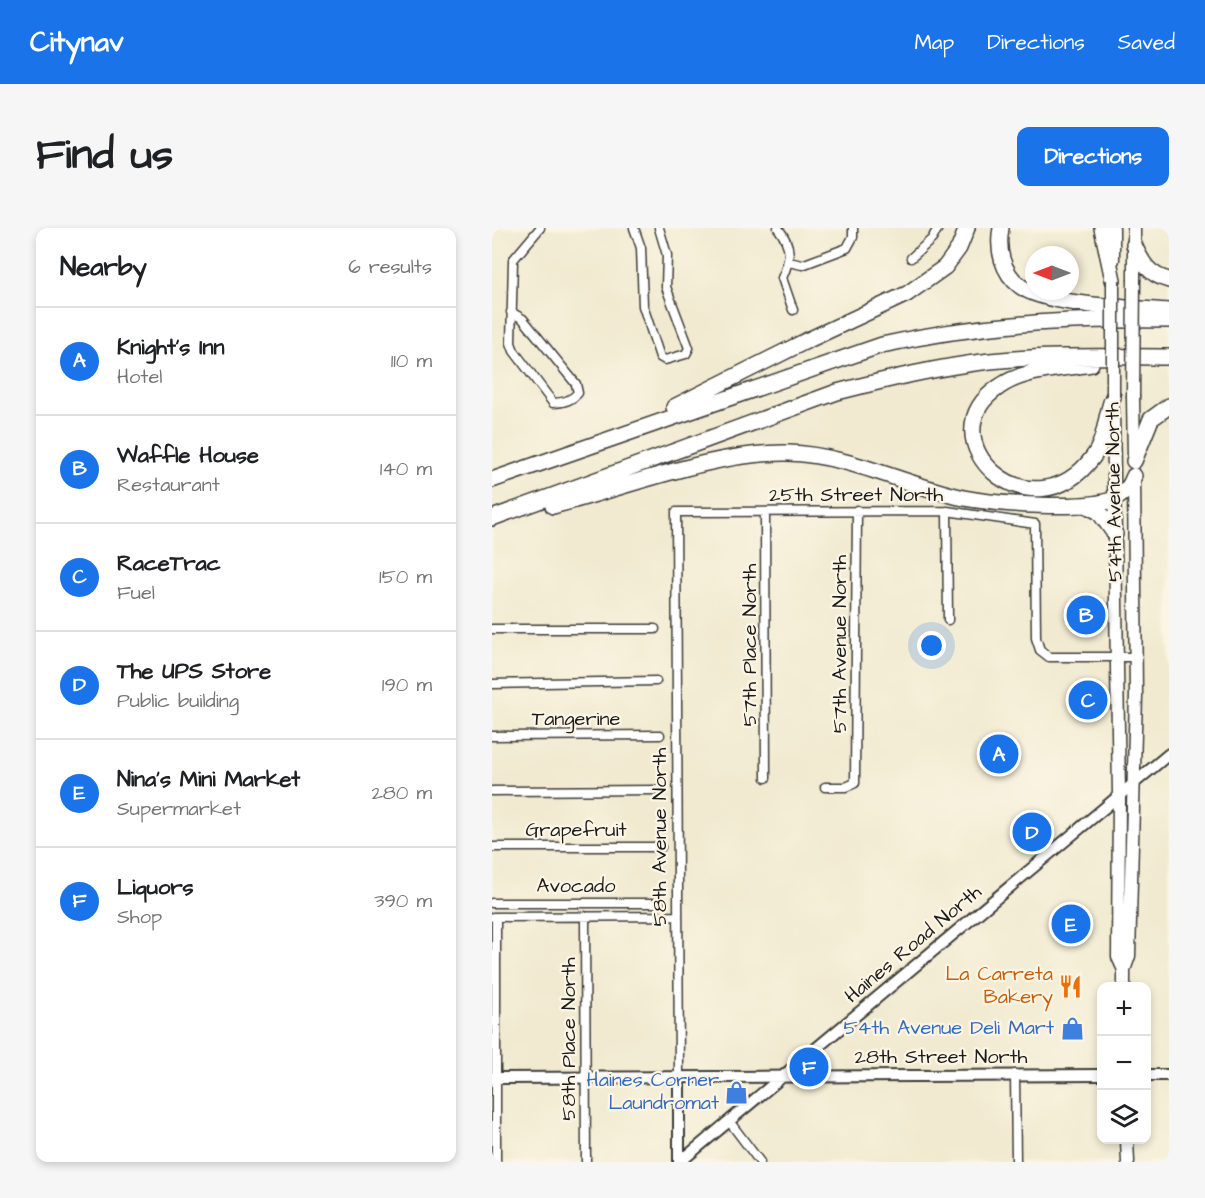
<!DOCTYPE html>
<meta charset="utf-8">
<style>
:root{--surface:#fff;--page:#f6f6f6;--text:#202124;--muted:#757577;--line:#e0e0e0;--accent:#1a73e8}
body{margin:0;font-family:"Architects Daughter",sans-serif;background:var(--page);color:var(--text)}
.controls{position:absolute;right:18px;bottom:18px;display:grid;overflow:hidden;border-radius:12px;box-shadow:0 3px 9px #0003}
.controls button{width:54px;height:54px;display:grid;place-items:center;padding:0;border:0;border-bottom:2px solid var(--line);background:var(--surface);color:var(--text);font:30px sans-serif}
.compass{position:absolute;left:533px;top:18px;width:54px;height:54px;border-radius:50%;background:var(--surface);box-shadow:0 3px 9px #0003;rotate:270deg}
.you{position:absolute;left:440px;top:418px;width:21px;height:21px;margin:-15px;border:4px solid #fff;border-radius:50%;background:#1a73e8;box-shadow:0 0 0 9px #1a73e833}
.badge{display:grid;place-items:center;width:39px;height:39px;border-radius:50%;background:var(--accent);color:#fff;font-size:20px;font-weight:700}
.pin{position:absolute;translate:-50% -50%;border:3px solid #fff;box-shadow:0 2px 6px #0006}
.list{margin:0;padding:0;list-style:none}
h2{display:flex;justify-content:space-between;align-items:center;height:78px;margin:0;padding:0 24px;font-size:26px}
h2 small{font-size:20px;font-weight:400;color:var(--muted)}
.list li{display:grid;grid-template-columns:39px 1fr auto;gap:18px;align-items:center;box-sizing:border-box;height:108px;padding:0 24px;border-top:2px solid var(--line)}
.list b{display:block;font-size:22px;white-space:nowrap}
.list p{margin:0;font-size:20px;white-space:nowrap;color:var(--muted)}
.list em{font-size:20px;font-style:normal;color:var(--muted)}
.icon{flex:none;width:33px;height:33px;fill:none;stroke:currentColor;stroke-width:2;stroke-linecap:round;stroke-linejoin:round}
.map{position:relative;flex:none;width:677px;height:934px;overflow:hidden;border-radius:12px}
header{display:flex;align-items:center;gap:36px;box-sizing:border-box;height:84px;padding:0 30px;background:var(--accent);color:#fff}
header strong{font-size:28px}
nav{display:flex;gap:33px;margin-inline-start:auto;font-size:21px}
.intro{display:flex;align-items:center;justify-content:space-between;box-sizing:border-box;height:144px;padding:0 36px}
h1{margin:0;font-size:42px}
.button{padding:15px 27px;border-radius:12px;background:var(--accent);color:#fff;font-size:21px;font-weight:700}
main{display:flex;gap:36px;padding:0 36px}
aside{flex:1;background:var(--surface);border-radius:12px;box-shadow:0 3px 9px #0003}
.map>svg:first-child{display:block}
</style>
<header>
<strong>Citynav</strong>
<nav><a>Map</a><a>Directions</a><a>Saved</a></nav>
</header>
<div class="intro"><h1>Find us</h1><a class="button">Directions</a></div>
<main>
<aside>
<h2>Nearby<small>6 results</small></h2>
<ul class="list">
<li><span class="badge">A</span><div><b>Knight's Inn</b><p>Hotel</p></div><em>110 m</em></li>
<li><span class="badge">B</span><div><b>Waffle House</b><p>Restaurant</p></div><em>140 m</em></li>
<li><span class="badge">C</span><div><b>RaceTrac</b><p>Fuel</p></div><em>150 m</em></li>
<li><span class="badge">D</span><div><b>The UPS Store</b><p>Public building</p></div><em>190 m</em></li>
<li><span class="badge">E</span><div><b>Nina's Mini Market</b><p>Supermarket</p></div><em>280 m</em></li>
<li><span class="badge">F</span><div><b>Liquors</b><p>Shop</p></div><em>390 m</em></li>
</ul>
</aside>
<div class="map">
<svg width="677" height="934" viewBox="0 0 677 934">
<rect width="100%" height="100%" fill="#fcf5e5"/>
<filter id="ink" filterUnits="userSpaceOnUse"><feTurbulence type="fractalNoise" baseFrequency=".0167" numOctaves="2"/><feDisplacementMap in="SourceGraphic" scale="12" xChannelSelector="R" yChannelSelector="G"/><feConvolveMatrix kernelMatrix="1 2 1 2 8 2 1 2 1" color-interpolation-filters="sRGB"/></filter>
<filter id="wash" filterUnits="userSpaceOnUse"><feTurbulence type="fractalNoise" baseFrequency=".008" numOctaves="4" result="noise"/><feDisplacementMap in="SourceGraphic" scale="24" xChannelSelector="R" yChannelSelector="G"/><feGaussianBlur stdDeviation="1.35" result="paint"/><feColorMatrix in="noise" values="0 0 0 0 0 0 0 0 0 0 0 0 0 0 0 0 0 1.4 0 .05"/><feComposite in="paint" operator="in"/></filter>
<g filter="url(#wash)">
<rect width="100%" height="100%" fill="#f1ead0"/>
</g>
<g filter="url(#ink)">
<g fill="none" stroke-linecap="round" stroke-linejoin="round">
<defs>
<path id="minor" d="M142,0L149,20L151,78L168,129L173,132L194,126L197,120L174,59L175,27L167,0
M286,0C300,18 299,30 290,50L301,82
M419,30L440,11L446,0
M297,34L310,37L355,20L361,9V0
M19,84L31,91L84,156L86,165C79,173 71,175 61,175L22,123L19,115L21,32L48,0
M455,283L456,392
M273,284L274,550
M0,401H163
M0,456L164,453
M0,508L168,507
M333,559H354L363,555L365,282
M0,563L168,562
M0,619H169
M0,675H168
M93,688L94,934
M1,689L186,688
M4,689V934
M523,846L524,934
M187,848L184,284L455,283L543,296L544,410L548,422L557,429H643
M237,893L268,934"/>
<path id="tertiary" d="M654,847H677
M187,848V934
M0,850L610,847
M188,934L677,526"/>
<path id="secondary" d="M621,0V32
M642,0V51
M641,169L642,229
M621,182L627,567L626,729L632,742V758
M632,742L637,728L644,467L642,250
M635,912L636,934"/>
<path id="motorway" d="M509,0C505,21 510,44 528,58C555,78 642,80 677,83
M610,0L621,52
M642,17C650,35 657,47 677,52
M599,136C569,141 532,141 507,159C431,210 538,313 601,229C614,212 613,188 621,169
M182,179L314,113L415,66L453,39L467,20L475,0
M642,233L659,191L677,178
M0,252L390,117C485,95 580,91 677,92
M594,277L607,284L623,306
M61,278C131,260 225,223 296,225C358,227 412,257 472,270C503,276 594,283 622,271C632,267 638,259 642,248
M0,290L345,164C396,151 446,139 498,133C558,127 617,129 677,129"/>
</defs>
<use href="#minor" stroke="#3c3b37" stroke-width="11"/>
<use href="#tertiary" stroke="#3c3b37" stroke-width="14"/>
<use href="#secondary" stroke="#3c3b37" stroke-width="15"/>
<use href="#motorway" stroke="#3c3b37" stroke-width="18"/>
<use href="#minor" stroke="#fff" stroke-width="8"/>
<use href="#tertiary" stroke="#fff" stroke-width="10"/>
<use href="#secondary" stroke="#fff" stroke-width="12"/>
<use href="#motorway" stroke="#fff" stroke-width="15"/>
<defs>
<path id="secondary-bridge" d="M621,169V52
M641,169L642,51"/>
</defs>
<use href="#secondary-bridge" stroke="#3c3b37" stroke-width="15" stroke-linecap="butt"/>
<use href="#secondary-bridge" stroke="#fff" stroke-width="12"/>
</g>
</g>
<defs>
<symbol id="restaurant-bare" viewBox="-9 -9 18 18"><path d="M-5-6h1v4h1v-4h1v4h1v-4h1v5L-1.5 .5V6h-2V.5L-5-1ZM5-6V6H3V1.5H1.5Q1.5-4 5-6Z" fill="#e8710a" stroke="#fcf5e5" stroke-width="2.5" paint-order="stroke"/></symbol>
<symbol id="shop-bare" viewBox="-9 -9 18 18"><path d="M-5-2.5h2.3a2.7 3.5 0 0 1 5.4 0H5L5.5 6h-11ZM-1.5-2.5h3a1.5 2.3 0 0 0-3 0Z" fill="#3f7fe0" stroke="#fcf5e5" stroke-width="2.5" paint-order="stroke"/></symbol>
</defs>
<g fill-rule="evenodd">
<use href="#restaurant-bare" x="562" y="742" width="33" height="33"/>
<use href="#shop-bare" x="564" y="784" width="33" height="33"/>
<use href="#shop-bare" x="228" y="848" width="33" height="33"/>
</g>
<g text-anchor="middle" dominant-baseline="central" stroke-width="4.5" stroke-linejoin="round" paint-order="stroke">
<g font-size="20" fill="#1c1c1c" stroke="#fcf5e5">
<text transform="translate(622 264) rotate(-91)">54th Avenue North</text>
<text x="364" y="267">25th Street North</text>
<text transform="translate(348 416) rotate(-90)">57th Avenue North</text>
<text transform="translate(258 417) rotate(-90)">57th Place North</text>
<text x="84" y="491">Tangerine</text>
<text x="84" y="602">Grapefruit</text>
<text transform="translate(168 609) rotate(-90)">58th Avenue North</text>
<text x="84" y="658">Avocado</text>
<text transform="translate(421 716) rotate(-40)">Haines Road North</text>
<text transform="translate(77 811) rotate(-90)">58th Place North</text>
<text x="449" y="829">28th Street North</text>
</g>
<g font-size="20" fill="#c56008" stroke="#fcf5e5" text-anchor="end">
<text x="561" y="746">La Carreta<tspan x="561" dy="23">Bakery</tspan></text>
</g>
<g font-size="20" fill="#366cbe" stroke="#fcf5e5" text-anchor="end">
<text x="562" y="800">54th Avenue Deli Mart</text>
<text x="227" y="852">Haines Corner<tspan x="227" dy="23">Laundromat</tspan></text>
</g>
</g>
</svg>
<div class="controls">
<button>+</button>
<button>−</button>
<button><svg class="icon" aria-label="layers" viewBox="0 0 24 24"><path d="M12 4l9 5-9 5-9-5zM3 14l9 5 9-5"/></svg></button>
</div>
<svg class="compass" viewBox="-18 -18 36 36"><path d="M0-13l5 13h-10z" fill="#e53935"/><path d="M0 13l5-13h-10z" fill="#757577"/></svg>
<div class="you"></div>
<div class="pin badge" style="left:507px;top:526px">A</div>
<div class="pin badge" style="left:594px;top:387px">B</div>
<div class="pin badge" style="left:596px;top:472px">C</div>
<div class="pin badge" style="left:540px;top:604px">D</div>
<div class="pin badge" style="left:579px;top:696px">E</div>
<div class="pin badge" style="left:317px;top:839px">F</div>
</div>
</main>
